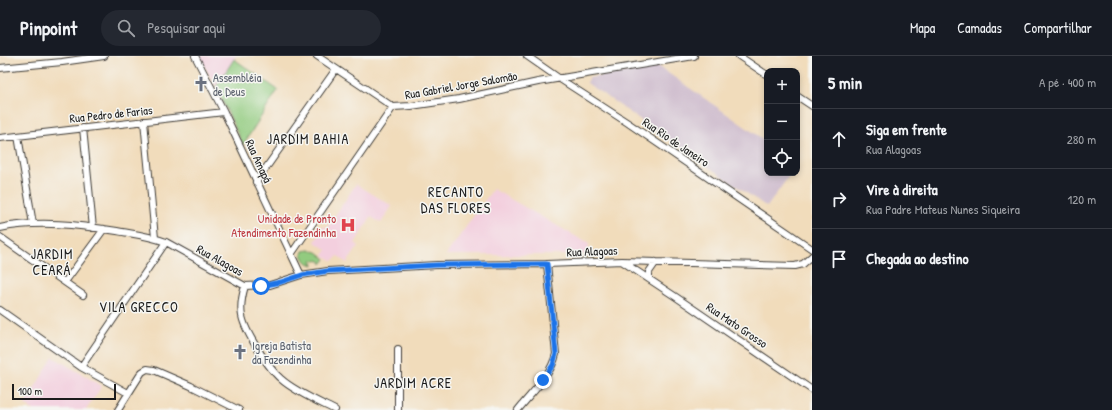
<!DOCTYPE html>
<html lang="pt">
<meta charset="utf-8">
<style>
:root{--surface:#171b24;--page:#242831;--text:#f1f3f6;--muted:#9ea1a6;--line:#363941}
body{margin:0;font-family:"Patrick Hand",sans-serif;background:var(--page);color:var(--text)}
.controls{position:absolute;right:12px;top:12px;display:grid;overflow:hidden;border-radius:8px;box-shadow:0 2px 6px #0003}
.controls button{width:36px;height:36px;display:grid;place-items:center;padding:0;border:0;border-bottom:1px solid var(--line);background:var(--surface);color:var(--text);font:20px sans-serif}
.scale{position:absolute;left:12px;bottom:10px;width:104px;box-sizing:border-box;padding-left:4px;border:2px solid #1c1c1c;border-top:0;font-size:11px;line-height:14px;white-space:nowrap;color:#1c1c1c;-webkit-text-stroke:3px #f6f6f2;paint-order:stroke}
.stop{position:absolute;width:12px;height:12px;margin:-9px;border:3px solid #1a73e8;border-radius:50%;background:#fff}
.stop.end{background:#1a73e8;border-color:#fff;box-shadow:0 1px 4px #0008}
.list{margin:0;padding:0;list-style:none}
h2{display:flex;justify-content:space-between;align-items:center;height:52px;margin:0;padding:0 16px;font-size:17px}
h2 small{font-size:13px;font-weight:400;color:var(--muted)}
.list li{display:grid;grid-template-columns:26px 1fr auto;gap:12px;align-items:center;box-sizing:border-box;height:60px;padding:0 16px;border-top:1px solid var(--line)}
.list b{display:block;font-size:15px;white-space:nowrap}
.list p{margin:0;font-size:13px;white-space:nowrap;color:var(--muted)}
.list em{font-size:13px;font-style:normal;color:var(--muted)}
.icon{flex:none;width:22px;height:22px;fill:none;stroke:currentColor;stroke-width:2;stroke-linecap:round;stroke-linejoin:round}
.map{position:relative;flex:none;width:812px;height:354px;overflow:hidden}
header{display:flex;align-items:center;gap:24px;box-sizing:border-box;height:56px;padding:0 20px;background:var(--surface);border-bottom:1px solid var(--line)}
header strong{font-size:19px}
nav{display:flex;gap:22px;margin-inline-start:auto;font-size:14px}
.search{width:280px;height:36px;background:var(--page);display:flex;align-items:center;gap:10px;box-sizing:border-box;padding:0 14px;border-radius:22px;color:var(--muted);font-size:15px}
main{display:flex}
aside{flex:1;background:var(--surface)}
.map>svg:first-child{display:block}
</style>
<header>
<strong>Pinpoint</strong>
<div class="search"><svg class="icon" aria-label="search" viewBox="0 0 24 24"><circle cx="10" cy="10" r="6"/><path d="M15 15l6 6"/></svg>Pesquisar aqui</div>
<nav><a>Mapa</a><a>Camadas</a><a>Compartilhar</a></nav>
</header>
<main>
<div class="map">
<svg width="812" height="354" viewBox="0 0 812 354">
<rect width="100%" height="100%" fill="#f6f6f2"/>
<filter id="ink" filterUnits="userSpaceOnUse"><feTurbulence type="fractalNoise" baseFrequency=".025" numOctaves="2"/><feDisplacementMap in="SourceGraphic" scale="8" xChannelSelector="R" yChannelSelector="G"/><feConvolveMatrix kernelMatrix="1 2 1 2 8 2 1 2 1" color-interpolation-filters="sRGB"/></filter>
<filter id="wash" filterUnits="userSpaceOnUse"><feTurbulence type="fractalNoise" baseFrequency=".012" numOctaves="4" result="noise"/><feDisplacementMap in="SourceGraphic" scale="16" xChannelSelector="R" yChannelSelector="G"/><feGaussianBlur stdDeviation="0.9" result="paint"/><feColorMatrix in="noise" values="0 0 0 0 0 0 0 0 0 0 0 0 0 0 0 0 0 1.4 0 .05"/><feComposite in="paint" operator="in"/></filter>
<g filter="url(#wash)">
<rect width="100%" height="100%" fill="#f1dcbb"/>
<path fill="#f3cfde" d="M199,0H236L216,31Z
M356,128L392,150L381,167L371,161L355,187L359,190L347,207L338,200L333,205L323,199L327,194L315,186L320,177L318,176L323,170L327,172Z
M493,133L589,188L588,199H446Z
M53,301L102,330L86,354H33L25,348Z"/>
<path fill="#cfbdce" d="M658,10L767,86V117H791L767,151L587,27L589,22Z"/>
<path fill="#92cb7f" stroke="#57744e" d="M234,3L278,34L243,89L216,31Z
M309,194L317,196L326,203L322,208L321,205L312,204L314,209C307,208 304,204 302,198L303,195Z"/>
</g>
<g filter="url(#ink)">
<g fill="none" stroke-linecap="round" stroke-linejoin="round">
<defs>
<path id="street" d="M195,0L224,56L301,219
M317,0L393,51L411,50L459,43L538,26L694,0
M527,0L560,23L628,67L812,193
M739,0L767,19
M0,12L62,6L104,0
M797,40L812,50
M144,65L155,182
M83,72L93,172
M18,80L33,168
M0,82L224,56
M256,126L336,13
M0,172C39,164 79,169 117,175C134,178 150,180 166,186L245,230L270,229L301,219L328,215L437,209L547,208L622,205L795,210L803,208L812,200
M0,181L83,239
M292,197L393,51
M623,206L676,241L812,334
M649,223V216L656,206
M65,226L104,173
M245,230C242,240 240,250 242,260C245,276 269,313 281,323C294,335 319,346 335,354
M0,254L81,311L128,337
M81,311L166,186
M118,354L142,316L147,313L154,314L191,330L239,354
M398,354V293
M518,354C531,337 551,320 556,298L547,208"/>
</defs>
<use href="#street" stroke="#3c3934" stroke-width="8"/>
<use href="#street" stroke="#fff" stroke-width="6"/>
</g>
</g>
<g fill="none" stroke-linecap="round" stroke-linejoin="round" filter="url(#ink)">
<path stroke="#1a73e8" stroke-width="5" d="M261,230L281,226L302,219L328,215L437,209L547,208L556,298L553,309L543,324"/>
</g>
<defs>
<symbol id="church-bare" viewBox="-9 -9 18 18"><path d="M-1.2-6h2.4v3.5h3.3v2.4h-3.3V6h-2.4V-.1h-3.3v-2.4h3.3Z" fill="#6b7280" stroke="#f6f6f2" stroke-width="2.5" paint-order="stroke"/></symbol>
<symbol id="hospital-bare" viewBox="-9 -9 18 18"><path d="M-5-5h3v3.5h4V-5h3V5h-3V1.5h-4V5h-3Z" fill="#e0444e" stroke="#f6f6f2" stroke-width="2.5" paint-order="stroke"/></symbol>
</defs>
<g fill-rule="evenodd">
<use href="#church-bare" x="190" y="17" width="22" height="22"/>
<use href="#hospital-bare" x="337" y="158" width="22" height="22"/>
<use href="#church-bare" x="229" y="285" width="22" height="22"/>
</g>
<g text-anchor="middle" dominant-baseline="central" stroke-width="3" stroke-linejoin="round" paint-order="stroke">
<g font-size="12" fill="#5b616d" stroke="#f6f6f2" text-anchor="start">
<text x="213" y="21">Assembléia<tspan x="213" dy="14">de Deus</tspan></text>
<text x="252" y="289">Igreja Batista<tspan x="252" dy="14">da Fazendinha</tspan></text>
</g>
<g font-size="12" fill="#1c1c1c" stroke="#f6f6f2">
<text transform="translate(461 29) rotate(-10)">Rua Gabriel Jorge Salomão</text>
<text transform="translate(111 58) rotate(-6)">Rua Pedro de Farias</text>
<text transform="translate(676 86) rotate(34)">Rua Rio de Janeiro</text>
<text transform="translate(259 105) rotate(65)">Rua Amapá</text>
<text transform="translate(592 195) rotate(-2)">Rua Alagoas</text>
<text transform="translate(220 204) rotate(29)">Rua Alagoas</text>
<text transform="translate(737 269) rotate(34)">Rua Mato Grosso</text>
</g>
<g font-size="12" fill="#be3a42" stroke="#f6f6f2" text-anchor="end">
<text x="336" y="162">Unidade de Pronto<tspan x="336" dy="14">Atendimento Fazendinha</tspan></text>
</g>
<g font-size="14" letter-spacing="1" fill="#1c1c1c" stroke="#f6f6f2">
<text x="308" y="82">JARDIM BAHIA</text>
<text x="456" y="135">RECANTO<tspan x="456" dy="16">DAS FLORES</tspan></text>
<text x="52" y="197">JARDIM<tspan x="52" dy="16">CEARÁ</tspan></text>
<text x="139" y="250">VILA GRECCO</text>
<text x="413" y="326">JARDIM ACRE</text>
</g>
</g>
</svg>
<div class="controls">
<button>+</button>
<button>−</button>
<button><svg class="icon" aria-label="locate" viewBox="0 0 24 24"><circle cx="12" cy="12" r="6"/><path d="M12 2v4M12 18v4M2 12h4M18 12h4"/></svg></button>
</div>
<div class="scale">100 m</div>
<div class="stop" style="left:261px;top:230px"></div>
<div class="stop end" style="left:543px;top:324px"></div>
</div>
<aside>
<h2>5 min<small>A pé · 400 m</small></h2>
<ul class="list">
<li><svg class="icon" aria-label="ahead" viewBox="0 0 24 24"><path d="M12 20V5M6 11l6-6 6 6"/></svg><div><b>Siga em frente</b><p>Rua Alagoas</p></div><em>280 m</em></li>
<li><svg class="icon" aria-label="right" viewBox="0 0 24 24"><path d="M7 20v-9h11M14 6l5 5-5 5"/></svg><div><b>Vire à direita</b><p>Rua Padre Mateus Nunes Siqueira</p></div><em>120 m</em></li>
<li><svg class="icon" aria-label="arrive" viewBox="0 0 24 24"><path d="M6 21V4h12l-3 4 3 4H6"/></svg><div><b>Chegada ao destino</b></div></li>
</ul>
</aside>
</main>
